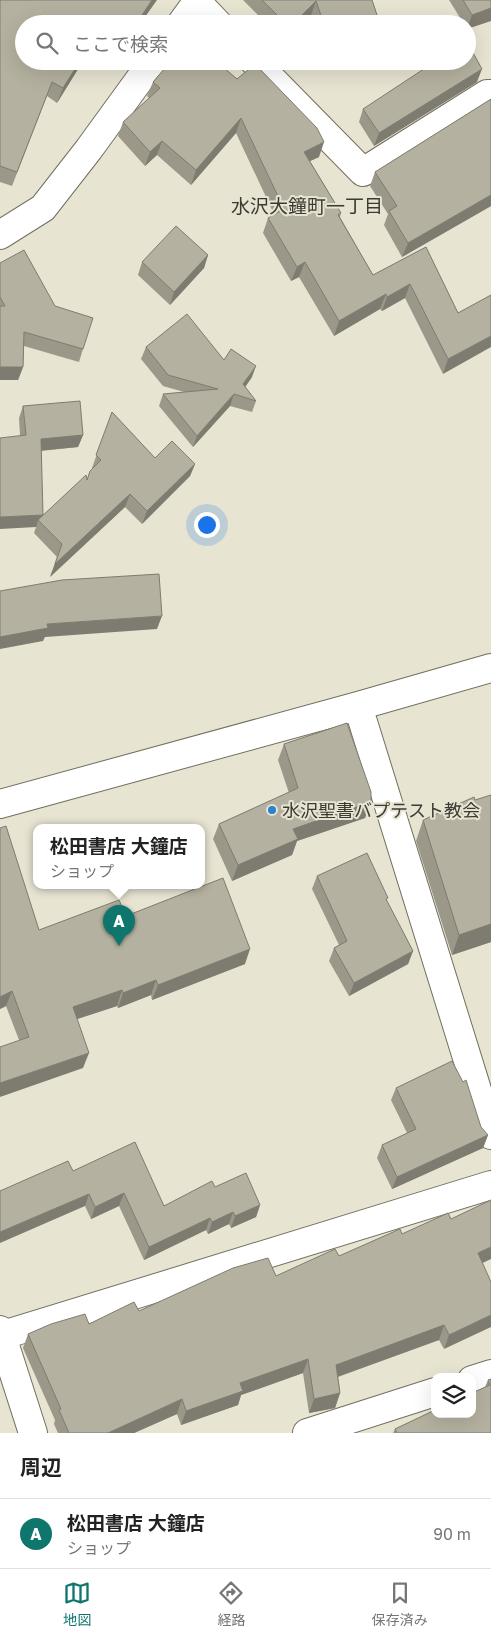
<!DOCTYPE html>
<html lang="ja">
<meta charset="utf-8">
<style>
:root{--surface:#fff;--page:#f6f6f6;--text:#222;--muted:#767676;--line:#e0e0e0;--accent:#0f766e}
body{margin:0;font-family:"Golos Text","Noto Sans JP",sans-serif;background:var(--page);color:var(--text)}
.controls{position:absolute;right:15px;bottom:15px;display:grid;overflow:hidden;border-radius:10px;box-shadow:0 5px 20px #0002}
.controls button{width:45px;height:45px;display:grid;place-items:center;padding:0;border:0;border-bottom:1px solid var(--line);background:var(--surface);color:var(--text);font:25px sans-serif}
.you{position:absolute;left:206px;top:524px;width:18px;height:18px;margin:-12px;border:4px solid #fff;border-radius:50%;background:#1a73e8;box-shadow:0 0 0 8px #1a73e833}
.badge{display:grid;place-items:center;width:32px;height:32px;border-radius:50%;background:var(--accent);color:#fff;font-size:16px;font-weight:700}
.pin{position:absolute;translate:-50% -41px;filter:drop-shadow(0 1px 2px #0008)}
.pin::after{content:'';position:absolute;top:26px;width:18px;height:15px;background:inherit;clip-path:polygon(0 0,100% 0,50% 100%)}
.popup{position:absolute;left:33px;top:824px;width:172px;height:65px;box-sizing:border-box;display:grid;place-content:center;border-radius:10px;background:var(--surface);filter:drop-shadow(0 1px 4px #0005);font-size:16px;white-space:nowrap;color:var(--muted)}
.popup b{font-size:19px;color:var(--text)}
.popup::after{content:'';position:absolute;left:50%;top:100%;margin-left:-10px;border:10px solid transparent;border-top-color:var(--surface)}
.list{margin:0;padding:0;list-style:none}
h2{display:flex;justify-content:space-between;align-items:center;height:65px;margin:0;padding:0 20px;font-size:21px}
h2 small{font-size:16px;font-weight:400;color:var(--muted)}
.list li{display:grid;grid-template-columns:32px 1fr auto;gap:15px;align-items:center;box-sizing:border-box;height:70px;padding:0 20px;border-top:1px solid var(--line)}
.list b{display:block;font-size:19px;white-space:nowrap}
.list p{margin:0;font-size:16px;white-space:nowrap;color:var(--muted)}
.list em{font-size:16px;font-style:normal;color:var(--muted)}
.icon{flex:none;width:28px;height:28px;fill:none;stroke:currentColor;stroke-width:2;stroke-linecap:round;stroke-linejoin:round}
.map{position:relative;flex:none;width:491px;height:1433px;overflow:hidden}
.search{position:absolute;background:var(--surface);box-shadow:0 5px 20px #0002;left:15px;right:15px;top:15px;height:55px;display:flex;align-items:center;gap:12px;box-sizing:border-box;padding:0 18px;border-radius:28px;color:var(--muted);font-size:19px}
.sheet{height:135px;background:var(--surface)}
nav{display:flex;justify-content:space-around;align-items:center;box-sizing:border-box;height:70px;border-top:1px solid var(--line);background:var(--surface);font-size:14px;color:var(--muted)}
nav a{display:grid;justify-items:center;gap:2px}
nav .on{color:var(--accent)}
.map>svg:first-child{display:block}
</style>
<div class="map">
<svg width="491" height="1433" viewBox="0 0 491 1433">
<rect width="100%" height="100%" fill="#e7e4d2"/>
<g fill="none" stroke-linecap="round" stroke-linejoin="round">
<defs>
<path id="minor" d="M198,0L197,2L218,24
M181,24L197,2
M254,61L363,172L487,94H491
M0,235L43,208L89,149L153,61
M358,706L491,1135
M0,804L358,706L491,668
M0,1330L33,1433
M0,1336L491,1185
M472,1380L491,1374
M307,1433L435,1392"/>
</defs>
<use href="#minor" stroke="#726f5f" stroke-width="30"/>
<use href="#minor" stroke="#fff" stroke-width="28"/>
</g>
<path fill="#9b988a" d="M0,0L24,24L83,61L57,103L47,96L12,186L0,182Z
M243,0H372L380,24H314L311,15L303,24H267Z
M449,0H491L467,29V24H464Z
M103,61H115L111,67Z
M171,61L319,157L310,161L341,213L340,217L373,275L426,247L458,313L491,295L443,374L405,298L382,311L380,309L334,336L299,277L291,281L263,233L268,218L274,214L236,133L191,185L157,155L145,166L118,136L123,122L149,98L147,96L153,82Z
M477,82L374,146L359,122L363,109Z
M491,99V206L402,257L384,225L388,214L370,186L375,172Z
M208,255L204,268L170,305L138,275L142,262Z
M0,263L55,306L83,349L79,362L24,346L23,367L18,380H0Z
M146,347L224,360L252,377L245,387L256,401L252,412L230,406L193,447L159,406L163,394L184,392L163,386L141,359Z
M23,406L83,435L78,447L41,451L43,515L87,480L93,469L92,468L112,412L155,458L195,464L190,476L142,524L125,507L50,577L57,557L34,533L36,527L20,435L19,418Z
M284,744L371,802L365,818L297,841L292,855L232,881L213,839L219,824L289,793L278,760Z
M491,795V942L452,955L416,841L423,820Z
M0,828L39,930L126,916L245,964L152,1000L151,995L118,1008L117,1006L77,1019L83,1068L19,1040L6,1006L0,1009Z
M317,876L387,902L413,951L408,964L349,996L329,961L334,948L339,945L312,889Z
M396,1088L488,1135L483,1148L392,1189L377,1158L382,1145L407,1133L391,1100Z
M73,1171L164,1206L215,1187L260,1205L256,1217L231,1228L229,1224L208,1234L206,1230L144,1260L119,1206L91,1219L85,1206Z
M451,1219L482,1263L444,1349L439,1340L338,1377L340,1393L335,1408L309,1413L303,1373L241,1395L238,1405L181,1425L177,1414L134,1433H58L54,1424L55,1420L23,1348L28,1334L89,1324L276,1276L339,1256L402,1234Z
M491,1379V1433H393L395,1429L485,1387L488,1380Z"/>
<path fill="#7e7c70" d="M152,0H157L140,24H136Z
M316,1L311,15L303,24H293Z
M491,8V21L467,29L472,15Z
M80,61H83L57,103L63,88Z
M482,69L477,82L374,146L379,133Z
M241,118L236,133L191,185L196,170Z
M162,141L157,155L145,166L150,152Z
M324,142L319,157L299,166L304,152Z
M491,195V206L402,257L408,243Z
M208,255L204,268L170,305L174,292Z
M305,262L299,277L291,281L297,267Z
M410,284L405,298L382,311L387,297Z
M386,294L380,309L334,336L339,321Z
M491,336V347L443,374L448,359Z
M256,366L252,377L239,396L243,384Z
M0,367H23L18,380H0Z
M234,394L230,406L193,447L197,436Z
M83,435L78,447L36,451L41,439Z
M195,464L190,476L142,524L147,511Z
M130,494L125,507L50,577L55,564Z
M43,515L38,520L36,527L0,529V517Z
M162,616L157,629L45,637L43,641L0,649V637L47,624Z
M371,802L365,818L297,841L292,855L232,881L238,865L293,829Z
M491,924V942L452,955L459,935Z
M250,949L245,964L152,1000L158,985Z
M413,951L408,964L349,996L354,983Z
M156,980L151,995L118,1008L123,993Z
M122,990L117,1006L68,1022L73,1007Z
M12,991L6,1006L0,1009V997Z
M89,1053L83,1068L0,1097V1083Z
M488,1135L483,1148L392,1189L397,1177Z
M124,1193L119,1206L91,1219L95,1207Z
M89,1194L85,1206L0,1243V1232Z
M260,1205L256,1217L231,1228L235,1216Z
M233,1212L229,1224L208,1234L212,1222Z
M210,1218L206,1230L144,1260L149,1247Z
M491,1247V1259L472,1268L478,1253Z
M491,1315V1327L444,1349L449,1335Z
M444,1325L439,1340L331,1379L336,1365Z
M308,1359L303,1373L241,1395L238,1405L181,1425L186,1411L240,1383Z
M340,1393L335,1408L309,1413L314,1399Z
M182,1399L177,1414L134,1433H108Z"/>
<path fill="#b4b1a0" stroke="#7e7c70" d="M0,0H152L136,24H24V61H80L63,88L52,82L17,172L0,166Z
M262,0H372L380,24H324L316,1L293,24H286Z
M463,0H491V8L472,15Z
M467,42L482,69L379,133L363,109L436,61H467Z
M171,61H216L237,79L255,64L317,128L324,142L304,152L341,213L338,215L373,275L426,247L458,313L491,295V336L448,359L410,284L387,297L386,294L339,321L305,262L297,267L268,218L284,209L241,118L196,170L162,141L150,152L123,122L160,88L153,82Z
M491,99V195L408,243L389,211L397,206L375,172Z
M176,226L208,255L174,292L142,262Z
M24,250L55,306L93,318L83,349L24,332L23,367H0V306H5L0,297V263Z
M187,314L224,360L231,349L256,366L243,384L256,401L234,394L197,436L163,394L218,389L168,375L146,347Z
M80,401L83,435L41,439L43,515L0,517V438L26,435L23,406Z
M112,412L155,458L172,441L195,464L147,511L130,494L55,564L62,544L38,520L86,475L87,480L90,471L101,460L96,455Z
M159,574L162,616L47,624L48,628L0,637V591L62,580Z
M347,723L371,792V802L293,829L298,839L238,865L219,824L298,788L284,744Z
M491,795V924L459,935L423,820L474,797L475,800Z
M6,826L39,930L119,900L126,916L223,878L250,949L158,985L156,980L123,993L122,990L73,1007L89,1053L0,1083V1047L29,1037L12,991L0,997V828Z
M367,853L388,898L386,899L413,951L354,983L334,948L347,941L317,876Z
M452,1061L463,1082L466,1080L481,1127L488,1135L397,1177L382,1145L416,1129L396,1088Z
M135,1142L164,1206L212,1181L215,1187L246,1173L260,1205L235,1216L233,1212L212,1222L210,1218L149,1247L124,1193L95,1207L89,1194L0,1232V1191L68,1161L73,1171Z
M491,1200V1247L478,1253L491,1282V1315L449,1335L444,1325L336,1365L340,1393L314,1399L308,1359L240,1383L243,1391L186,1411L182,1399L108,1433H69L59,1410L61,1409L28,1334L51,1324L85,1314L89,1324L134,1302L139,1311L233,1268L268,1258L276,1276L335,1249L339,1256L400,1229L402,1234L448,1213L451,1219Z
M491,1379V1433H397L395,1429L435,1410V1414H472V1393L490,1385L488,1380Z"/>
<circle fill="#2982d0" stroke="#e7e4d2" stroke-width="2" cx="272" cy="810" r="5"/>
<g text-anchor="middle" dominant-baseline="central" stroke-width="4" stroke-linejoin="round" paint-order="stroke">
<g font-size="18" fill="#3b3a33" stroke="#e7e4d2" text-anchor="start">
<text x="282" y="810">水沢聖書バプテスト教会</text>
</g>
<g font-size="19" fill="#3b3a33" stroke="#e7e4d2">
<text x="307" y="205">水沢大鐘町一丁目</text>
</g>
</g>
</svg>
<div class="controls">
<button><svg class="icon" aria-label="layers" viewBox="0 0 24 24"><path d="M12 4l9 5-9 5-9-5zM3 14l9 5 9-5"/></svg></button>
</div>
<div class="you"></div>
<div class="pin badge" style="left:119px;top:946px">A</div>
<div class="popup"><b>松田書店 大鐘店</b>ショップ</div>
<div class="search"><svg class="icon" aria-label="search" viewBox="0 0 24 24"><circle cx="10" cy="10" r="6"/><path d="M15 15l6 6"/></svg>ここで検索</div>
</div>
<section class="sheet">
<h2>周辺<small></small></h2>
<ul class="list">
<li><span class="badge">A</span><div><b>松田書店 大鐘店</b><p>ショップ</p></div><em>90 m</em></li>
</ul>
</section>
<nav>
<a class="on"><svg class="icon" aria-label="map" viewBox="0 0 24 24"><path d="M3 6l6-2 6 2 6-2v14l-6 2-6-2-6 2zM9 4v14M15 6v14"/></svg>地図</a>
<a><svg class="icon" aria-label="directions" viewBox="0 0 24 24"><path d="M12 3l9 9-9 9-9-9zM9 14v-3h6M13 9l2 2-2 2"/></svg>経路</a>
<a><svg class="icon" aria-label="saved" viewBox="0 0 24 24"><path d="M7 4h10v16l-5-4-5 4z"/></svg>保存済み</a>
</nav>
